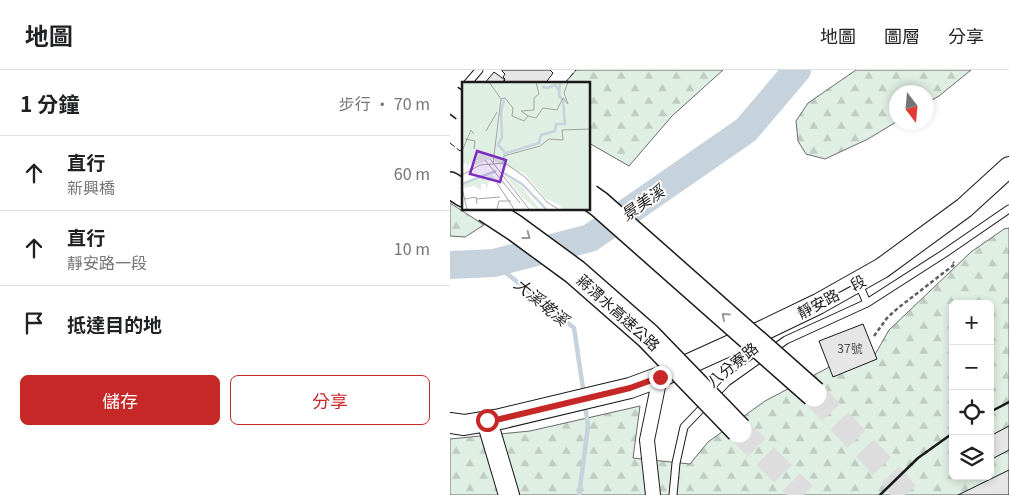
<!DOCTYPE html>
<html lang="zh-TW">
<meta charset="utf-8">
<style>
:root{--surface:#fff;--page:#f2f2f2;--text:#202124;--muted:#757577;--line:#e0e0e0;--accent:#c62828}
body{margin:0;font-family:Georgia,"Noto Sans TC",serif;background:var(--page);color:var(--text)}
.controls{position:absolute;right:15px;bottom:15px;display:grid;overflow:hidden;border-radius:8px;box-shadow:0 2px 8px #0003}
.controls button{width:45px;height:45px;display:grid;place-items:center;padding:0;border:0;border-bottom:1px solid var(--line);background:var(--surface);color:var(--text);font:25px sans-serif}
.compass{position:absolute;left:439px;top:15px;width:45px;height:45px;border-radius:50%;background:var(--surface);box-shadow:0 2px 8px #0003;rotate:164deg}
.stop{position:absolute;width:15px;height:15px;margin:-11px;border:4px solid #c62828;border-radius:50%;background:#fff}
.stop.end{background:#c62828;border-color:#fff;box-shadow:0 1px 5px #0008}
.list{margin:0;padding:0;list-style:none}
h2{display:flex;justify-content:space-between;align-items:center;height:65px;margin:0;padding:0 20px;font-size:21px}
h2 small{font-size:16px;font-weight:400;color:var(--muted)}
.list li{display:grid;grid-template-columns:32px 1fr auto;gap:15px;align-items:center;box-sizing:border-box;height:75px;padding:0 20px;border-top:1px solid var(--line)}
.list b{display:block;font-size:19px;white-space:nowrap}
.list p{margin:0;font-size:16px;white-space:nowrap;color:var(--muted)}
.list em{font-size:16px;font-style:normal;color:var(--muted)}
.actions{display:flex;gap:10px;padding:15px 20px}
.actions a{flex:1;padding:11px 0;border:1px solid var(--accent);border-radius:8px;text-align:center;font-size:18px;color:var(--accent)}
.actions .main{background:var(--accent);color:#fff}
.icon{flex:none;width:28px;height:28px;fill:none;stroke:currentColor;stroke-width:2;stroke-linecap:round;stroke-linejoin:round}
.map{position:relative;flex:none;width:559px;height:425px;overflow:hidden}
header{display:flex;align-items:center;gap:30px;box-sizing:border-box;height:70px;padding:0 25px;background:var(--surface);border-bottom:1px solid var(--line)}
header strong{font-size:24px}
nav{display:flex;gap:28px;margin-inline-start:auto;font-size:18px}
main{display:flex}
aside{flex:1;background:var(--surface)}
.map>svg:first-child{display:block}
</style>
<header>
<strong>地圖</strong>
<nav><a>地圖</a><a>圖層</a><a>分享</a></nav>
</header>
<main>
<aside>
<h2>1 分鐘<small>步行 · 70 m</small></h2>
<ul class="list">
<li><svg class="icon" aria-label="ahead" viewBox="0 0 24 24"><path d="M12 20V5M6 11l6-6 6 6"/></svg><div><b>直行</b><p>新興橋</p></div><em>60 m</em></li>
<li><svg class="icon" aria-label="ahead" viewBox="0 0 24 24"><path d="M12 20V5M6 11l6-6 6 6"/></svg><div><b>直行</b><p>靜安路一段</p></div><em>10 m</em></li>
<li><svg class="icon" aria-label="arrive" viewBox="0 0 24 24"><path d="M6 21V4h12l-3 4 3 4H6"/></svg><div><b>抵達目的地</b></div></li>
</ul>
<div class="actions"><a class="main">儲存</a><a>分享</a></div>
</aside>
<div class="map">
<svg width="559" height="425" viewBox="0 0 559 425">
<defs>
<pattern id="forest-firs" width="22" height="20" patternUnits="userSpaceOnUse" patternTransform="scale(1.25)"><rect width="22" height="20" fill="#e0efe3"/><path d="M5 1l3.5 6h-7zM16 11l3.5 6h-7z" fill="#c0ccc2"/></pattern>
</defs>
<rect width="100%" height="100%" fill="#fff"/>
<path fill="url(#forest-firs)" stroke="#6a6a6a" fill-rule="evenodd" d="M126,0H273L222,46L179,96L139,73V14H114Z
M406,0H521L489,26L477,33V22H447L446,52L418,69L375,89L356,84L348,71L346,51L358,33Z
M0,133L34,155L15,167L0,166Z
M559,158V425H0V369L80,361L190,336L183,388L240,394L258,372L315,331L387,293L423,288L439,260L521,182L554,159ZM503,234H540V406H503Z"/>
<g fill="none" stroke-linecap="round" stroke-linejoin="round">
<path stroke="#c6d2dc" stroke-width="4.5" d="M44,193L124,258L134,325
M129,425L138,356L135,335"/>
<path stroke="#c6d2dc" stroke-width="28" d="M0,195L44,193L140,168L296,60L347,0"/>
</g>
<path fill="#e6e6e6" stroke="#1a1a1a" d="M52,0H100L103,3L95,14H55L53,12L55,9L53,7L55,4L52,1Z
M44,2L55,10L51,14H34Z
M413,254L427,289L383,307L369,271Z
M559,356V380L540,390V366Z
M559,400V425H508Z"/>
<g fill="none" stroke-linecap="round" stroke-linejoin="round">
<path stroke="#ddd" stroke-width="25" stroke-dasharray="25 12" stroke-linecap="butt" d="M364,324L445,410L457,425
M289,360L354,425"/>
<defs>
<path id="lane" d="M17,14L29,0
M408,212L417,233L495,183L559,139
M223,425L226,393L234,357L277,312L336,270L417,233"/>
<path id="street" d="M203,425L197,370L210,307"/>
<path id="secondary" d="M37,351L59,425
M0,353L14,355L50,349L180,318L210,307L316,259L368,234L432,198L514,138L559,97"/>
<path id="highway" d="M0,115L14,124"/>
</defs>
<use href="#lane" stroke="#1a1a1a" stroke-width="9"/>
<use href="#street" stroke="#1a1a1a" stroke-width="16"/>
<use href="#secondary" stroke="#1a1a1a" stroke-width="22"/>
<use href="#highway" stroke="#1a1a1a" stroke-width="28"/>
<path stroke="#5f5f5f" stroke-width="2.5" stroke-dasharray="4 2.5" stroke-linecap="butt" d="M424,266L437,248L448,238L505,194L503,192"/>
<use href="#lane" stroke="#fff" stroke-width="7"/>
<use href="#street" stroke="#fff" stroke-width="14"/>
<use href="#secondary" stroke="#fff" stroke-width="20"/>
<use href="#highway" stroke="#fff" stroke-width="25"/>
<defs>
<path id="highway-bridge" d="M0,28L14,38
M139,127L149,134L364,324
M36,139L65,158L125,202L198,266L289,360"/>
</defs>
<use href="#highway-bridge" stroke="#1a1a1a" stroke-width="28" stroke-linecap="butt"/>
<use href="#highway-bridge" stroke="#fff" stroke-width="25"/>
<path stroke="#1a1a1a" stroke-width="1" stroke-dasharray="6 2.5" stroke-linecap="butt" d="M114,14L126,0
M0,73L10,81L14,75"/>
<path stroke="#1a1a1a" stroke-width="2.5" d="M540,342L559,332
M430,425L468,388L503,363"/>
</g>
<defs><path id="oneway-chevron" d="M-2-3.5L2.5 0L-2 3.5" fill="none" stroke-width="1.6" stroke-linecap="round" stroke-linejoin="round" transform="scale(1.25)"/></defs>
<g stroke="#989898">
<use href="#oneway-chevron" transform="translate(77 166) rotate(37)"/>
<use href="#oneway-chevron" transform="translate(275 246) rotate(-138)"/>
</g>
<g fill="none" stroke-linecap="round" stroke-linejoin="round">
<path stroke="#c62828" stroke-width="6" d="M37,350L50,349L180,318L210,307"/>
</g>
<g text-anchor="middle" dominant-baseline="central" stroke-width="4" stroke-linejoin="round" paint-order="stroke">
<g font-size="12" fill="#4d4d4d">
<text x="400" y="277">37號</text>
</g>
<g font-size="15" fill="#1a1a1a" stroke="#fff">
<text transform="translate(381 226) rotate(-28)">靜安路一段</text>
<text transform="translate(169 242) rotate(42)">蔣渭水高速公路</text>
<text transform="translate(282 294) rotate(-39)">八分寮路</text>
</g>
<g font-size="16" font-style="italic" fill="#1a1a1a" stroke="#fff">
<text transform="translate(192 132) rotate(-35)">景美溪</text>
<text transform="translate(92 231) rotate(39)">大溪墘溪</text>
</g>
</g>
<g transform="translate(12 12)">
<rect width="128" height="128" fill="#fff"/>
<path d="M0,0H127V127H100L99,124L83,116L63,92L33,80L31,76L11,84L8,81L5,85L4,81L0,83ZM30,93L34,97L27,99L24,109V102H19V108L12,104L0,107V103ZM43,93L59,104L77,126L74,127L59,114Z" fill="#e0efe3"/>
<path fill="none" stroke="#c6d2dc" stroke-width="2.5" d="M80,5L86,6L93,3L97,8M42,18L39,30L40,55L36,63L43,70M41,72L77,61L79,53L93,49L94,42H103L101,18L97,14L98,0M40,90L60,102L84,127M0,102L34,89"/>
<path fill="none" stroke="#a3a3a3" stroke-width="1" d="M27,0L39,17M66,34L74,36L81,26L95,28L101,16L106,22L102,11L106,0M24,49L35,30M3,57L13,59L12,67M0,69L9,48L12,52M28,77L67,127M23,78L58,121M31,81L39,17L43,16L51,26L50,34L62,39L66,34L59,29L72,28V16L77,12L74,0M41,81L42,74L78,64L87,57L101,58L100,48L128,47M0,93L18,83L43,81L63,95L85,120L96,127M39,98L35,101L52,127M0,106L5,127M3,117L14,115L15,122M14,117L38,115M35,127L37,119H49"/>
<path fill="#7b2cbf" fill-opacity="0.15" stroke="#7b2cbf" stroke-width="2.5" d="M15,69L44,78L38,100L8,92Z"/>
<rect width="128" height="128" fill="none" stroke="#1a1a1a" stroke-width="2.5"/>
</g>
</svg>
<div class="controls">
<button>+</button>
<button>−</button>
<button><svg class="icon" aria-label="locate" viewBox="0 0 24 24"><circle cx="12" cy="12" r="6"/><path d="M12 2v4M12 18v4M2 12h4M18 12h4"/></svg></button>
<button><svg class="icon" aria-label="layers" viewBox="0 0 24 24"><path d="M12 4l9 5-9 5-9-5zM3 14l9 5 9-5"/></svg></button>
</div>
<svg class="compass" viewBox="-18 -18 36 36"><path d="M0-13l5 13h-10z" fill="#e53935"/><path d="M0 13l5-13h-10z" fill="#757577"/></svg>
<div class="stop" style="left:37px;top:350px"></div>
<div class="stop end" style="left:210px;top:307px"></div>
</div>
</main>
